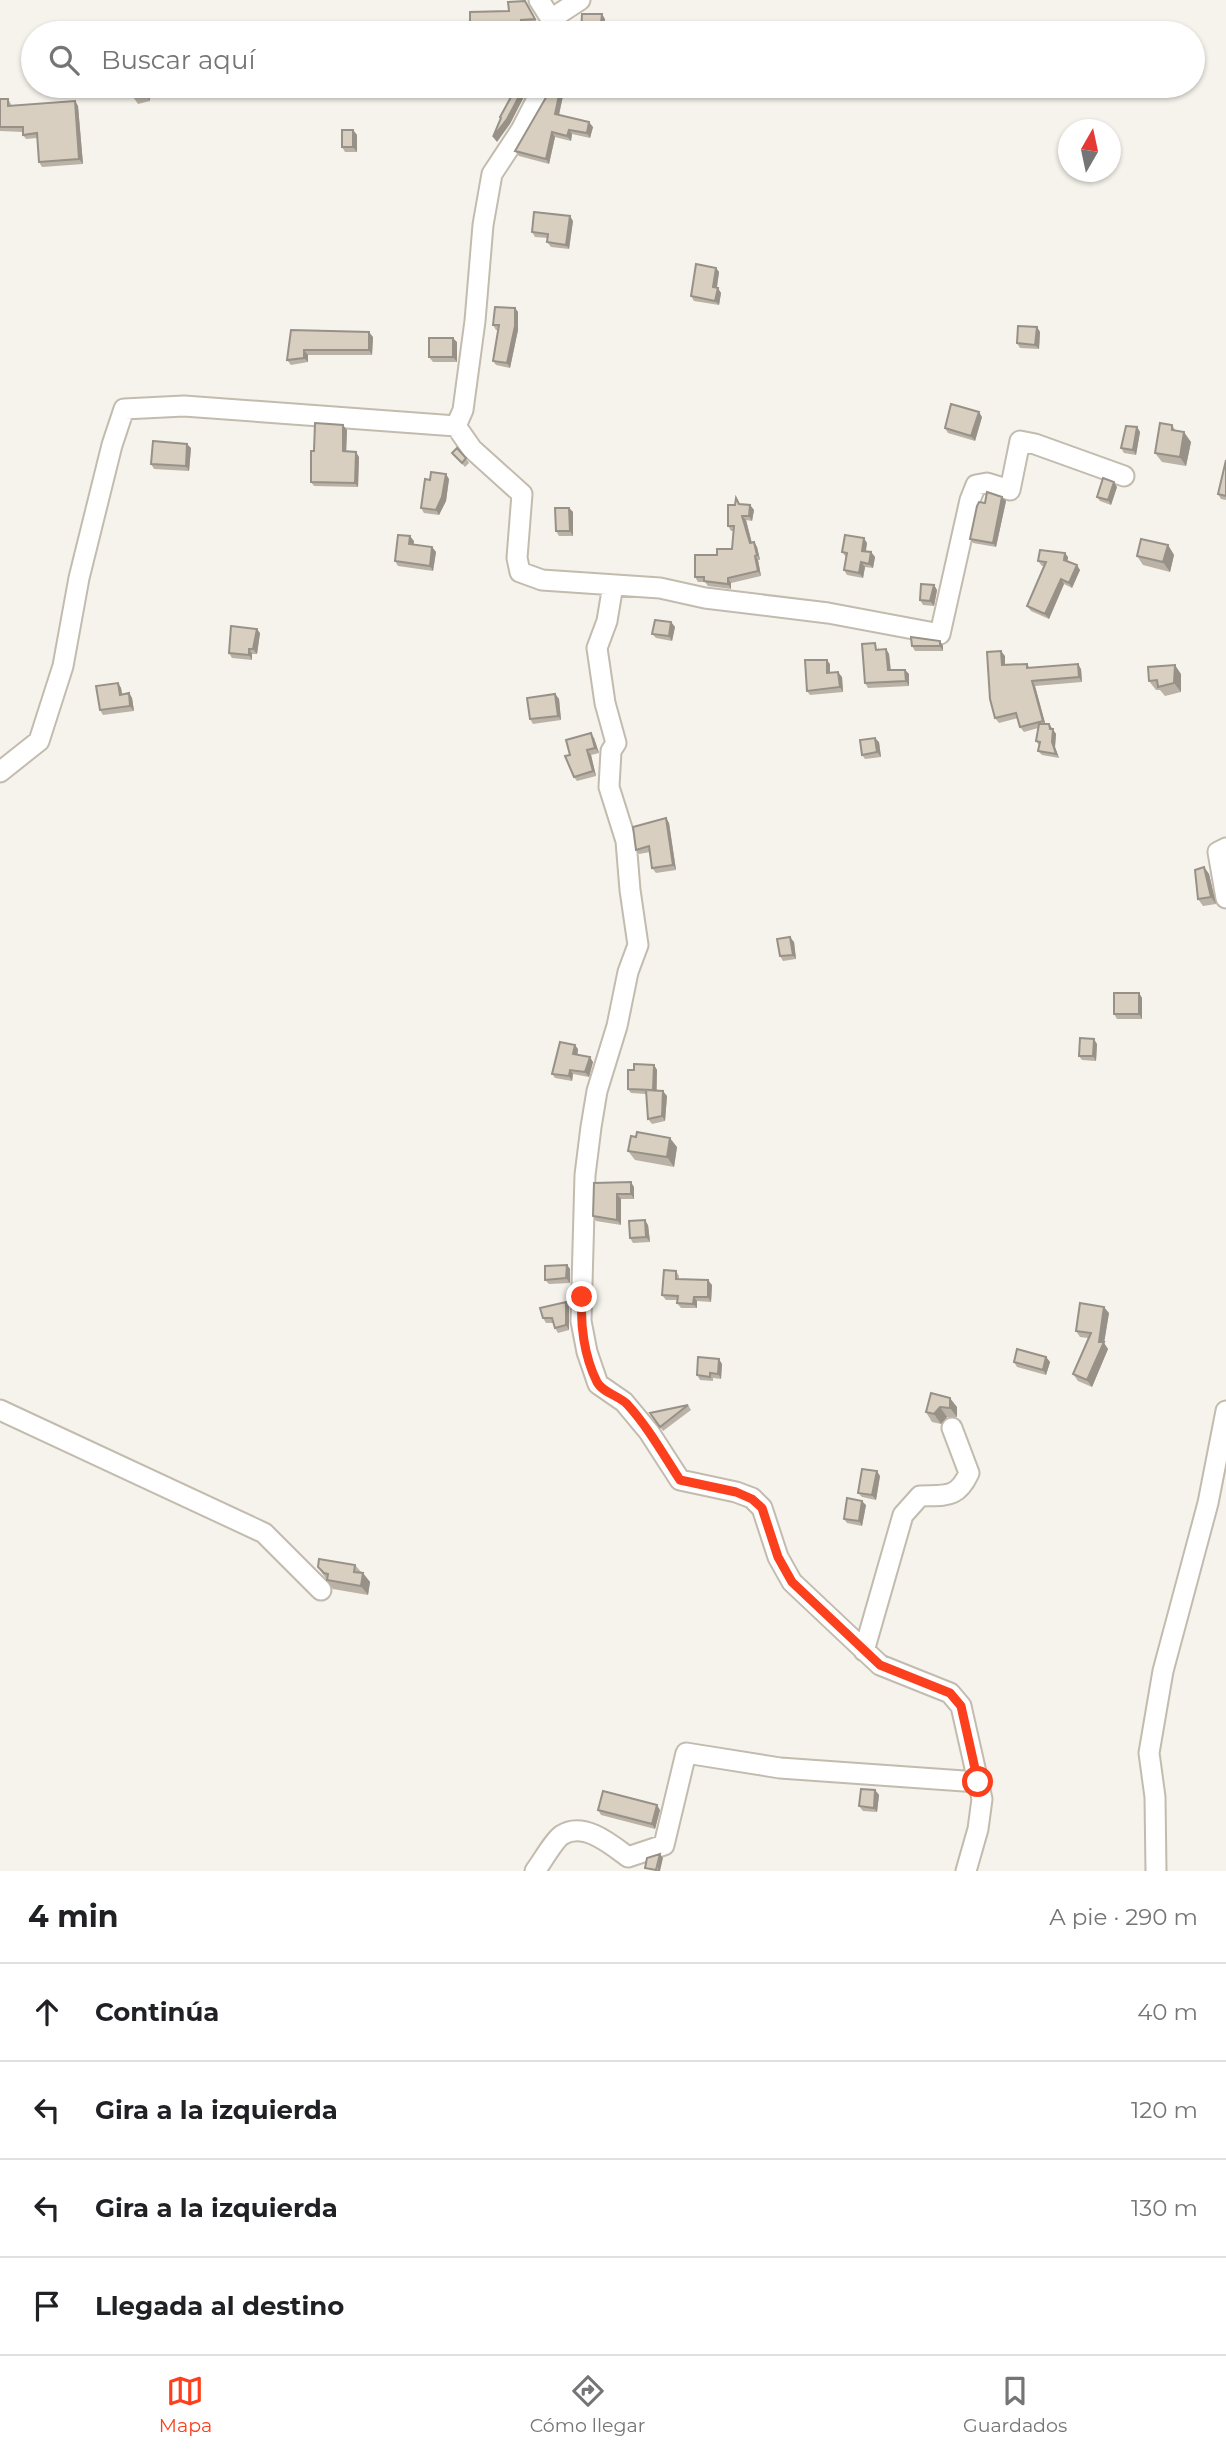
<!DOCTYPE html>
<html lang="es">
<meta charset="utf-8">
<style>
:root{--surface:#fff;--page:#f6f6f6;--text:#202124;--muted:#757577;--line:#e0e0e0;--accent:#fc3f1d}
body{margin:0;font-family:Montserrat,sans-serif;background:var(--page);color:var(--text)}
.compass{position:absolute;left:1058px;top:119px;width:63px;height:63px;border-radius:50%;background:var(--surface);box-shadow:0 2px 5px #0004;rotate:9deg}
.stop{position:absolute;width:21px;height:21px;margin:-16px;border:5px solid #fc3f1d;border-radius:50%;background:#fff}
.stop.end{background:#fc3f1d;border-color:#fff;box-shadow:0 2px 7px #0008}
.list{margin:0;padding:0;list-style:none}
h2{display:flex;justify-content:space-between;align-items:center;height:91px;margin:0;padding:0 28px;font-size:30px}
h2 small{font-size:23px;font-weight:400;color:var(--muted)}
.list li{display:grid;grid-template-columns:46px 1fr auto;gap:21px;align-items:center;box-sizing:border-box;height:98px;padding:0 28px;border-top:2px solid var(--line)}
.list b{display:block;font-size:26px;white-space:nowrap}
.list em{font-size:23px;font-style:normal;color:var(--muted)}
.icon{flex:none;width:38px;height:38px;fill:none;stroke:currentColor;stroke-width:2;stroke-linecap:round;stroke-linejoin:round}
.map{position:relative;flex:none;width:1226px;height:1871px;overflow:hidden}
.search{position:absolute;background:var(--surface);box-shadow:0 2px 5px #0004;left:21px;right:21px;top:21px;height:77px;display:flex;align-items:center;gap:18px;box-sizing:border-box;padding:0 24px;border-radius:38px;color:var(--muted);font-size:26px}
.sheet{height:483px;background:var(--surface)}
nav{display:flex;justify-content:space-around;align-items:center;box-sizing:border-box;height:98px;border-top:2px solid var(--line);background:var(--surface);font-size:19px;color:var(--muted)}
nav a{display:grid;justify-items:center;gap:4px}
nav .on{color:var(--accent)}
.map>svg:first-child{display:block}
</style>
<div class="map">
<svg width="1226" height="1871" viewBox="0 0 1226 1871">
<rect width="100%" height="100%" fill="#f6f3ec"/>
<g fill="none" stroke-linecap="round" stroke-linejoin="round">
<defs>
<path id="minor" d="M539,0L551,19L549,33
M551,19L580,0
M456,426L472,449L522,494L517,558L520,572L542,580L660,588L705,598L828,613L940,634L970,500L976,485L987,483L1010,490L1020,441L1035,444L1124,476
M613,585L607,621L597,648L605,703L616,743L611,751L609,787L626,841L630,890L638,945L628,972L617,1026L597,1091L591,1127L585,1175L581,1321L587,1352L598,1384L624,1402L649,1432L680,1480L736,1492L752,1498L762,1508L778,1557L792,1582L880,1665L950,1693L961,1706L982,1799L978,1829L966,1871
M0,772L39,741L63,666L79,578L112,445L124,409L184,406L456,426L463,410L475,321L483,225L492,174L521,130L540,93L541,86
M1226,848L1218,852L1226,898
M0,1410L264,1533L321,1590
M864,1651L903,1515L920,1496C946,1495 957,1499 969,1473L952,1428
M535,1871C542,1862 554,1840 562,1835C584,1821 612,1845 628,1857L664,1845L686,1753L780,1768L978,1782
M1156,1871L1155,1797L1149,1753L1163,1671L1208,1503L1226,1411"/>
</defs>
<use href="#minor" stroke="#c2bbae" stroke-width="23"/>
<use href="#minor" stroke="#fff" stroke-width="19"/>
</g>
<path fill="#bab2a6" d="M525,1L538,24H525V33L470,32Z
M130,86H178V87L149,92L150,101L138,104L131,94Z
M561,86L564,91L559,115L593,127L590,138L572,134L571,141L555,137L549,164L519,156L515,151Z
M0,99H8L11,104V106L75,101L78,106L83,164L42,167L39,162L37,138L26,139L23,135V132L0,131Z
M353,130L357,135V152H345L342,147Z
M573,221L569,249L551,247L547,242L548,238L535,237L532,232Z
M716,268L719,272L717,288L721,293L719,305L694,301L691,296Z
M515,308L518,312V330L510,368L496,365L493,361L498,330H496L493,325Z
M1037,327L1040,332L1039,349L1020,348L1017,343Z
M291,330L373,337L372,355H308V362L291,365L287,360Z
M457,342V362H433L429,357Z
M982,417L975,441L948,433L945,428Z
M1172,425L1176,431L1191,442L1186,466L1162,462L1155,453Z
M1137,427L1140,432L1136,455L1124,453L1121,448Z
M347,430L346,452L359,457L358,487L314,486L311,482L314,451Z
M191,448L189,471L154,469L151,464Z
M452,453L466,458L469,463L465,467Z
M1226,460V500L1221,499L1218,494Z
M449,479L446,501L439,515L424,513L421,508L430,480Z
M1117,487L1111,505L1100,501L1097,497Z
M1002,497L1006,501L996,547L973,543L970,539L985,503Z
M740,504L750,505L754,510L752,521L746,520L752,543L754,542L757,547L760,560H758L761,576L731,583V589L708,586L705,582H698L695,577L717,555L732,549L733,531H731L728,526L735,505Z
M569,508L573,512V536H559L556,531Z
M414,541L413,545L432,547L436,552L433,571L398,566L395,561Z
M867,543L866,551L871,552L875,557L873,568L865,567L863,578L847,575L844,570L846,557L842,552Z
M1168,545L1174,555L1170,572L1143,565L1137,556Z
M1068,557L1067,561L1080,570L1072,588L1064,584L1049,619L1031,611L1027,606L1045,566H1042L1038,561Z
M934,585L937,590L934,606L923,605L920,600Z
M671,622L675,627L672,641L656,638L652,634Z
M260,633L257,654H252V660L232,658L229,653Z
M940,641L943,646V651H915L912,646Z
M879,647V650L886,649L889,654L891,670H905L909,674V686L868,688L865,683Z
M1005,656V665L1027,664L1030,668L1081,669L1082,682L1035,686L1045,724H1049L1056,734L1055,747L1059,758L1042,755L1038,751L1039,745L1036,741L1038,728L1024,732L1020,727L1018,718L999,723L995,718Z
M830,664V673L842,677L843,692L810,695L807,691Z
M1181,674V692L1165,696L1160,690H1156L1149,681Z
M118,683L121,688L122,694L129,693L132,698L134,711L103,715L100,710Z
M555,694L559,699L561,720L533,724L530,719Z
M594,738L599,753L591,755L596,776L577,781L574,777L570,755Z
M879,742L881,757L865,759L862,755Z
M666,818L669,823L676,870L656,873L652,868L650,852L639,854L636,850Z
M1204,867L1209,874L1216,904L1203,906L1198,899Z
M794,942L796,959L783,961L780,956Z
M1139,993L1142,998V1019H1117L1114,1014Z
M1097,1044L1096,1061L1082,1060L1079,1056Z
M578,1049L577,1055L593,1062L589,1077L573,1074L572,1081L555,1078L552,1074Z
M654,1065L657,1070V1091L667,1096L665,1121L652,1124L648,1119L646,1094L631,1093L628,1089L634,1070Z
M677,1147L674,1167L635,1160L628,1151Z
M594,1183L634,1187V1199H621V1225L596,1221L593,1216Z
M648,1225L650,1242L633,1243L630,1238Z
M567,1265L570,1269V1283L549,1284L545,1280Z
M676,1271L679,1276V1279L712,1285L711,1302L697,1301V1308H681L677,1303V1300H666L662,1295Z
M569,1307V1330L558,1333L555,1328L553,1323H546L543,1318Z
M1109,1313L1104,1343L1108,1349L1092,1387L1078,1381L1073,1374L1088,1338L1080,1337L1076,1331Z
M1046,1357L1050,1362L1046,1375L1017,1367L1014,1362Z
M722,1364L721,1379L713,1378V1381L700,1380L697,1375Z
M931,1393L957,1407V1417H947L941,1424L932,1422L926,1412Z
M688,1405L691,1410L663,1431L650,1413Z
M880,1476L876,1500L862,1497L858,1493Z
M866,1505L862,1526L847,1523L844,1519Z
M355,1565L370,1582L368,1595L333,1589L318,1567Z
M875,1790L879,1795L877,1812L863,1811L859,1806Z
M598,1810H660L655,1829L601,1815Z"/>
<path fill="#979187" d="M602,14L605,19L604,33H600Z
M521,20L525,24V33H523L522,31Z
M143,86H144L149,92L150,101L144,92Z
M561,86L564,91L558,119L555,114Z
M523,89L526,93L510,124L497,142L493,137Z
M75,101L78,106L83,164L79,159Z
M589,122L593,127L590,138L587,133Z
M353,130L357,135V152L353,147Z
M569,130L572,134L571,141L567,136Z
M552,132L555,137L549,164L546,159Z
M570,216L573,221L569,249L566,245Z
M716,268L719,272L716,292L713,287Z
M718,288L721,293L719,305L715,301Z
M515,308L518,312V330L510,368L507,363Z
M1037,327L1040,332L1039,349L1035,345Z
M369,332L373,337L372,355L369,350Z
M453,338L457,342V362L453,357Z
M304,350L308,355V362L304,358Z
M979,412L982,417L975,441L971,436Z
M343,425L347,430L346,456L343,451Z
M1137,427L1140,432L1136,455L1133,450Z
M1184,432L1191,442L1186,466L1180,457Z
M187,444L191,448L189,471L186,466Z
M356,452L359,457L358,487L355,483Z
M446,474L449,479L446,501L439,515L436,510Z
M1114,482L1117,487L1111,505L1108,500Z
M1002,497L1006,501L996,547L993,543Z
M750,505L754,510L752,521L749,516Z
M569,508L573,512V536L570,531Z
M742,516L746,520L753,548L750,543Z
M410,536L414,541L413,549L409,544Z
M864,538L867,543L865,555L862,551Z
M754,542L757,547L760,560L757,555Z
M1168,545L1174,555L1170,572L1163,562Z
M432,547L436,552L433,571L430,566Z
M871,552L875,557L873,568L869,564Z
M1065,553L1068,557L1067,565L1064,560Z
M755,556L758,560L761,576L758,571Z
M861,562L865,567L863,578L859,573Z
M1077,565L1080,570L1072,588L1069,583Z
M728,578L731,583V589L728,584Z
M1061,579L1064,584L1049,619L1045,614Z
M934,585L937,590L934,606L930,601Z
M671,622L675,627L672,641L669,636Z
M257,629L260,633L257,654L253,649Z
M940,641L943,646V651L940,646Z
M249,649L252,654V660L249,655Z
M886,649L889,654L891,675L888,670Z
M1001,651L1005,656V670L1002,665Z
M827,660L830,664V678L827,673Z
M1078,664L1081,669L1082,682L1079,677Z
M1175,665L1181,674V692L1174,683Z
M905,670L909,674V686L906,681Z
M838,672L842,677L843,692L840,687Z
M1032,681L1035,686L1046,726L1043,721Z
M118,683L121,688L123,699L120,695Z
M129,693L132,698L134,711L130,706Z
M555,694L559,699L561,720L558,716Z
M1049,724L1056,734L1055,747L1059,758L1056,754L1052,742Z
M591,733L594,738L599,753L595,748Z
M875,738L879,742L881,757L877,752Z
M587,750L591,755L596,776L593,771Z
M666,818L669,823L676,870L673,865Z
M1204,867L1209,874L1216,904L1211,897Z
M790,937L794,942L796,959L793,955Z
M1139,993L1142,998V1019L1139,1014Z
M1094,1039L1097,1044L1096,1061L1093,1056Z
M575,1045L578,1049L577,1059L573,1054Z
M590,1057L593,1062L589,1077L585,1072Z
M654,1065L657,1070L656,1095L653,1090Z
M570,1070L573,1074L572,1081L569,1076Z
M663,1091L667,1096L665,1121L662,1116Z
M670,1138L677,1147L674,1167L667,1157Z
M631,1182L634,1187V1199L631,1194Z
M617,1194L621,1199V1225L617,1220Z
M645,1220L648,1225L650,1242L646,1237Z
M567,1265L570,1269V1283L566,1278Z
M708,1280L712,1285L711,1302L708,1297Z
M694,1297L697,1301V1308L693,1304Z
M566,1302L569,1307V1330L566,1325Z
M1104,1307L1109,1313L1104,1343L1108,1349L1092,1387L1087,1380L1099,1342Z
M1046,1357L1050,1362L1046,1375L1043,1370Z
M719,1359L722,1364L721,1379L718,1374Z
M950,1398L957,1407V1417L950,1408Z
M940,1407L947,1417L941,1424L934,1414Z
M877,1471L880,1476L876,1500L872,1495Z
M862,1501L866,1505L862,1526L859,1521Z
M363,1573L370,1582L368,1595L361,1586Z
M875,1790L879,1795L877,1812L874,1808Z
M657,1805L660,1810L655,1829L652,1824Z
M660,1854L663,1858L660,1871H657Z"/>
<path fill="#d8cfc1" stroke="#979187" stroke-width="2" d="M525,1L535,19L521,20L522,31L470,32V12L509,11L508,2Z
M582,14H602L600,33H581Z
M439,23L442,32L445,33H424L418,29Z
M158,31L159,33H144Z
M130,86H143L144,92L131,94Z
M549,86H561L555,114L589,122L587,133L569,130L567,136L552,132L546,159L515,151L548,94Z
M516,88L523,89L507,119L493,137L501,118L500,117Z
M0,99H8V106L75,101L79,159L39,162L37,133L23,135V127H0Z
M342,130H353V147H342Z
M534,212L570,216L566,245L547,242L548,234L532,232Z
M696,264L716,268L713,287L718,288L715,301L691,296Z
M495,307L515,308V326L507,363L493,361L499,325H493Z
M1018,326L1037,327L1035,345L1017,343Z
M291,330L369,332V350H304V358L287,360Z
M429,338H453V357H429Z
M951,404L979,412L971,436L945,428Z
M315,423L343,425V451L356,452L355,483L311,482V451H314Z
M1160,423L1172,425V430L1184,432L1180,457L1155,453Z
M1126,426L1137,427L1133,450L1121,448Z
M153,441L187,444L186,466L151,464Z
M457,448L466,458L462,463L452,453Z
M1226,460V496L1218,494Z
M431,472L446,474L442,497L436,510L421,508L425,479L430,480Z
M1103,478L1114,482L1108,500L1097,497Z
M987,492L1002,497L993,543L970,539L977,506L979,502L985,503Z
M736,498L739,504L750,505L749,516H742L750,543L754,542L757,555L755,556L758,571L728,578V584L704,581V577H695V555H717V549H732L734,526H728V505H735Z
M555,508H569L570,531H556Z
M398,535L410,536L409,544L432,547L430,566L395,561Z
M845,535L864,538L862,551L871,552L869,564L861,562L859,573L844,570L847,553L842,552Z
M1141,539L1168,545L1163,562L1137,556Z
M1040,550L1065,553L1064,560L1077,565L1069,583L1061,579L1045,614L1027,606L1046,562L1038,561Z
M921,584L934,585L930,601L920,600Z
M655,620L671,622L669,636L652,634Z
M231,626L257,629L253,649H249V655L229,653Z
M911,637L940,641V646H912Z
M875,643L876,650L886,649L888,670H905L906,681L865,683L862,644Z
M1001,651L1002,665L1027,664V668L1078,664L1079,677L1032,681L1043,721L1020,727L1016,713L995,718L990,699L987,652Z
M805,660H827V673L838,672L840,687L807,691Z
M1175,665L1174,683L1158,687L1157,680L1149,681L1148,667Z
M118,683L120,695L129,693L130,706L100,710L96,686Z
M555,694L558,716L530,719L527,698Z
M1039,724H1049L1050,729H1053L1052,742L1056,754L1038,751L1040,742L1036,741Z
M591,733L595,748L587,750L593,771L574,777L565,756L570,755L566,740Z
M875,738L877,752L862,755L860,740Z
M666,818L673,865L652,868L649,846L636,850L633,827Z
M1204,867L1211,897L1198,899L1195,870Z
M790,937L793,955L780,956L777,939Z
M1114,993H1139V1014H1114Z
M1080,1038L1094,1039L1093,1056H1079Z
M560,1042L575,1045L573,1054L590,1057L585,1072L570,1070L569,1076L552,1074Z
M634,1064L654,1065L653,1090L628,1089V1070H634Z
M646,1090L663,1091L662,1116L648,1119Z
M637,1132L670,1138L667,1157L628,1151L631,1136L636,1137Z
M631,1182V1194H617V1220L593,1216L594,1183Z
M645,1220L646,1237L630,1238L629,1221Z
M567,1265L566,1278L545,1280V1266Z
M664,1270L676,1271V1279L708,1280V1297H694L693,1304L677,1303L678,1296L662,1295Z
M566,1302V1325L555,1328L552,1318H543L540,1308Z
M1080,1303L1104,1307L1099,1342H1104L1087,1380L1073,1374L1091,1333L1076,1331Z
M1017,1349L1046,1357L1043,1370L1014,1362Z
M698,1357L719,1359L718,1374L710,1373V1377L697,1375Z
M931,1393L950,1398V1408L940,1407L934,1414L926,1412Z
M688,1405L660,1427L650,1413Z
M862,1469L877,1471L872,1495L858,1493Z
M847,1498L862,1501L859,1521L844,1519Z
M319,1559L355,1565L354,1572L363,1573L361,1586L327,1580L328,1574L324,1573L318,1567Z
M861,1789L875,1790L874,1808L859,1806Z
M603,1791L657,1805L652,1824L598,1810Z
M660,1854L656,1870L645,1868L647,1858Z"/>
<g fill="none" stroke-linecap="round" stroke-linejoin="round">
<path stroke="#fc3f1d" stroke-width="9" d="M582,1297C580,1324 584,1356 597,1382C602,1392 619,1396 627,1404C648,1427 663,1454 680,1480L736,1492L752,1499L762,1508L778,1557L792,1582L880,1665L950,1693L961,1706L978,1782"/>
</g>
</svg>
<svg class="compass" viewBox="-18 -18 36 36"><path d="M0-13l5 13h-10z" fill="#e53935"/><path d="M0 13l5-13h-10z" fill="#757577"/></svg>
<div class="stop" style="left:978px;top:1782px"></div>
<div class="stop end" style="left:582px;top:1297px"></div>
<div class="search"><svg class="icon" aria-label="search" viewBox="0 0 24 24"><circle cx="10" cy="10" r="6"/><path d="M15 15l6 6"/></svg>Buscar aquí</div>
</div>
<section class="sheet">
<h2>4 min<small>A pie · 290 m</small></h2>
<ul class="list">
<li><svg class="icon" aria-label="ahead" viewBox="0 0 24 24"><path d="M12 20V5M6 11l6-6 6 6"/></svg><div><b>Continúa</b></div><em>40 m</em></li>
<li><svg class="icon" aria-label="left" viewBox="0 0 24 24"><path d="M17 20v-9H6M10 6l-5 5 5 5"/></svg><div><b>Gira a la izquierda</b></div><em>120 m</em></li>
<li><svg class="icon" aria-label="left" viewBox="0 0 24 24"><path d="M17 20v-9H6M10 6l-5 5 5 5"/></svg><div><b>Gira a la izquierda</b></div><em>130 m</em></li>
<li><svg class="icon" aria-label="arrive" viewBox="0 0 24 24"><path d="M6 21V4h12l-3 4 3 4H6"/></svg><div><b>Llegada al destino</b></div></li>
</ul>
</section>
<nav>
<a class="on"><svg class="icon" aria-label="map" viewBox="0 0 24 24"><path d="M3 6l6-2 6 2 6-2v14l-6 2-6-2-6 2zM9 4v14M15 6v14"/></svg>Mapa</a>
<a><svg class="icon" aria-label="directions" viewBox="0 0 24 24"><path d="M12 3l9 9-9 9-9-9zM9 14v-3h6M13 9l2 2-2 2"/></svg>Cómo llegar</a>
<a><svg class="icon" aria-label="saved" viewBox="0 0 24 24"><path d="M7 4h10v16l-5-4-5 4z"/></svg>Guardados</a>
</nav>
